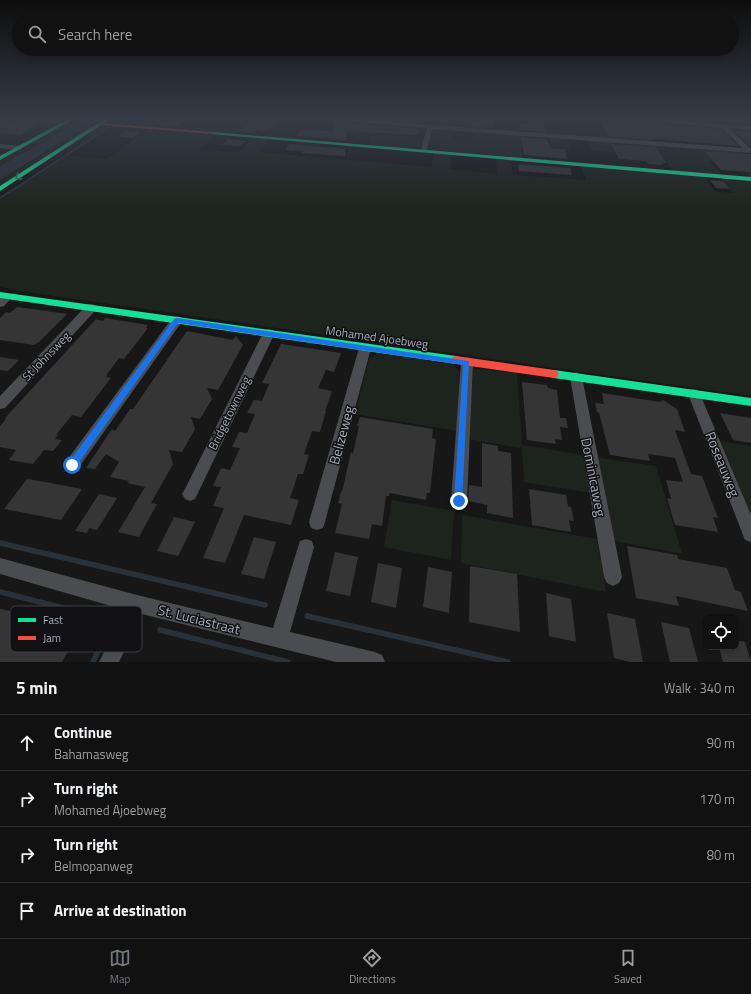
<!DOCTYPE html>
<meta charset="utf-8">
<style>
:root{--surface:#111;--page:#1a1a1a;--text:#f1f3f6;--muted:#9c9d9f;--line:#303131;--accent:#757880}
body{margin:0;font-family:"Titillium Web",sans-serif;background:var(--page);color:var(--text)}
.controls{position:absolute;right:12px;bottom:12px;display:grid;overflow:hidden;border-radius:8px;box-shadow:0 2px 6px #0003}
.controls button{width:36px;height:36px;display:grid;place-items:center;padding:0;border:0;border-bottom:1px solid var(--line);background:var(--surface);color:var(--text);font:20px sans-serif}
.stop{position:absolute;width:12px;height:12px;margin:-9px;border:3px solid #1a73e8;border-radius:50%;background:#fff}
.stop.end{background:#1a73e8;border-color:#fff;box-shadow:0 1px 4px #0008}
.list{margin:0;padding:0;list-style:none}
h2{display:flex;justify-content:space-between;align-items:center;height:52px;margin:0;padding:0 16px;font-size:17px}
h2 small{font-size:13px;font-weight:400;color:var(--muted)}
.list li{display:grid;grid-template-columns:26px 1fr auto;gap:12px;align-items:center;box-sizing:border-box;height:56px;padding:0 16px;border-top:1px solid var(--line)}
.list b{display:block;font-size:15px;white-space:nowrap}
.list p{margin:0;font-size:13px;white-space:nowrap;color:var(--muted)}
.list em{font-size:13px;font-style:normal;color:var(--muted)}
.icon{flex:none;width:22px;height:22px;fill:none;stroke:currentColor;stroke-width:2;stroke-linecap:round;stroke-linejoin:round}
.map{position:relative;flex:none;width:751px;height:662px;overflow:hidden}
.search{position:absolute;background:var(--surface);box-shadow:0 2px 6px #0003;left:12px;right:12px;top:12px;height:44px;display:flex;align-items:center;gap:10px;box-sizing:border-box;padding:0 14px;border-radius:22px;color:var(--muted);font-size:15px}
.sheet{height:276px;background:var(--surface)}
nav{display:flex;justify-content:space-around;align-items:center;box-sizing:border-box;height:56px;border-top:1px solid var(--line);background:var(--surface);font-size:11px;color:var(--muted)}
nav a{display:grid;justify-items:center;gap:2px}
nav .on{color:var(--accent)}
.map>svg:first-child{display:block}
</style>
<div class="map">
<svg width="751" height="662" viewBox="0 0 751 662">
<rect width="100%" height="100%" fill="#171717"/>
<path fill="#1d241e" d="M85,118L0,166V160L76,119Z
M107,118L0,186V180L100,119Z
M113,118H165L152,127L107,123Z
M217,118H252L241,129H239L233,134L195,131L207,120L214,121Z
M285,118L339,121L333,130L299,127L289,139L268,137Z
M443,118L476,121L475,130L440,128Z
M547,126L631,132L637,143L549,135Z
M148,129L215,135L199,150L239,152L253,138L269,139L258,152L431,167L434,153L452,154L450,169L497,174L496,159L511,160L513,175L586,180L581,165L703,175L715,191L733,193L720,177L751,180V396L12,290L0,286V200L67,155L107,159Z
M435,129L452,130V140L473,141V131L528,135L530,145H522L523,158L431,150L427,147L431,131Z
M374,134L425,138L423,147L418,149L369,145Z
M549,137L567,139L571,149L552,147Z
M588,141L610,142L615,152L592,151Z
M632,144L737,152L751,164V178L735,162L709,161L722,175L673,171L663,157L639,155Z
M378,353L454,365L461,374L458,431L355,414L369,359Z
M470,368L517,373L522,445L584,455L591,493L524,482L522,448L467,439Z
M719,441L751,446V516Z
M594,457L656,466L682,554L610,540Z
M392,500L454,511L451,560L384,547Z
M462,515L597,539L606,592L461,563Z"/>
<path fill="#2a3239" d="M85,118H100L0,180V166Z"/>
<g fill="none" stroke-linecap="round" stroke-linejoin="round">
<path stroke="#2a3239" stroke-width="2" d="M25,182L109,127"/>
<path stroke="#2a3239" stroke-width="2.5" d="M0,198L27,181"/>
<path stroke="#2a3239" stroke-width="5.5" d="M0,543L265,605
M0,592L99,617C104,634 101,646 93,662
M307,616L508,662
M160,630L288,662"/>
</g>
<path fill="#353536" d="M167,118H187L178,126L159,125Z
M367,118H423L422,123Z
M466,118H493V128L466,126Z
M719,118H751V124L724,123Z
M255,119H258L279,121L269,131L256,130L254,133L238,131Z
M528,120L543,121L546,132L520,130L519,124H528Z
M21,121L41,123L20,135L0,133V122L21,124Z
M600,121L644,123L721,129L738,146L660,139H650L651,140L608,136Z
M334,122L420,129L418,135L347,131L346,140L296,136L301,130L334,131Z
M733,130L751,131V147Z
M126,131L141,132L133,138L118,136Z
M521,137L547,139L551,148L565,149L567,159L524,155Z
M228,139L246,141L240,146L222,145Z
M289,144L345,149V156L302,153L303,151L286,150Z
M611,144L656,147L666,163H662L663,165L648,164L646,161L619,159Z
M704,151L751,154V172L721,170Z
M518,164L570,168L572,175L519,171Z
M710,180L723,181L730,189L716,188Z
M17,307L33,309L67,314L39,342L34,345L0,340V318L6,312L10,313Z
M105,318L148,325L146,328H148L124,359L119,358L107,374L106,377L111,378L81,417L72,415L56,435H58L55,439L62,440L53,451L44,450L33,464L9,460L16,450L0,447V426L6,419L5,418L96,319L103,321Z
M187,331L233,340L236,336L243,345L218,390L207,388L212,399L200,419L191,417L195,429L182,452L169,450L173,464L151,503L157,504L139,537L118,532L145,487L127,483L129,481L110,477L119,462L106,454L95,469L86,468L112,429L115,431L130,409H133Z
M281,344L341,353L334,372L326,370L318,388L332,391L325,411H326L320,432L312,431L304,454L309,455L303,474H298L290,498L299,500L291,525L244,515L225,563L203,558L224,508L213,506L221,487L213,486L221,468L230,470L240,448L232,447L239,432L247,433L255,414L247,413L254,400L262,401L269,384L262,383Z
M0,357L19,360L8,371L0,370Z
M522,382L547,385L548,388L557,390L560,418H566L568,428L560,427L562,440L555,439L556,444L527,440Z
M602,393L660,402L663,400L677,409L685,432L675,430L691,474L702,476L718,518L713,517L718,532L675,525L667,498L671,499L666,480L683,482L675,458L648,454L650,461L610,455L599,413L597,412L595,403L604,404Z
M720,413L751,418V443L733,440Z
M360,417L433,429L432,438L436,439L430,493H427L426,500L390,493L389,496H386L382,526L372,524L369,539L335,533L342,504L338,503L341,491L342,492L351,452L353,453L359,426H357Z
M482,443L498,446V451L511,453L513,518L487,513V505L468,501L469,485L482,487Z
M27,479L45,482L82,489L61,520L4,509Z
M529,489L566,495L568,506L571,507L574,521L569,520L571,532L532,525Z
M99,494L117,498L97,530L89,528L87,533L75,531Z
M174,517L195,522L178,556L157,551Z
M254,537L276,542L264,579L241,574Z
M627,546L677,555L678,559L727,568L735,590L741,592L748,611L676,596L679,606L636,598Z
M335,552L358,557L350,596L326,591Z
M378,563L402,568L396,608L371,602Z
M470,566L517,574L520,632L469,622Z
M428,567L452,572L449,613L423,607Z
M546,593L571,599L576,642L549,636Z
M0,609L37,616L33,622L56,627L59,621L82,627L62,662H0Z
M607,613L635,619L643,662H630L614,658Z
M661,622L689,628L698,662H670Z
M736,640L745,642L751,662H723L719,647H736Z"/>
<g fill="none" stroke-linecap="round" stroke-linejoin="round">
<path fill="#4b4c50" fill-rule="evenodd" d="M10,118H36L66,121L69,123L66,125Z
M308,118H340L742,148L722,128L605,118H639L751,126V130L729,128L751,149V153L432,129L427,150L424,152L421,150L427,128Z
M0,144L20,146L23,148L20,150L0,148Z
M8,293L13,296L4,306L0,307V298Z
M91,304L95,305L96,308L95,311L5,408L0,409V396L87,305Z
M177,316L181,317L182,320L181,323L77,470L72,472L67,470L65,465L67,460L173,317Z
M269,329L273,330L275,333L195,499L190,501L185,499L182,494L185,489L263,333L265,330Z
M365,344L369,345L371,348L325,522L323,528L317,530L311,528L309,522L359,348L361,345Z
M467,357L471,359L473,362L467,501L464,506L459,509L454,506L451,501L461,362L463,359Z
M576,372L580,374L582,377L622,577L619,583L613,586L607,583L604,577L570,377L572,374Z
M694,389L698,390L700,394L751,515V542L745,540L688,394L690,390Z
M306,539L312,541L314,547L290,632L375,652L382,655L385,662H336L142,614L119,662H99L125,610L0,574V558L137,595L273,628L298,547L300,541Z"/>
<path fill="#16e098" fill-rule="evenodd" d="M70,118H76L0,160V156Z
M106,118H112L0,191V186Z
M212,132L751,177V181L210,134V133Z
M0,292L456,356L459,357L461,360L459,363L456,364L0,298Z
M554,370L751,398V406L554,378L551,377L549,374L551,371Z"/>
<path fill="#f24e42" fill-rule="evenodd" d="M101,123L212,132L214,133L212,134L99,125V124Z
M456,356L554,370L557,371L559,374L557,377L554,378L456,364L453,363L451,360L453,357Z"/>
</g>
<defs><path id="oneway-chevron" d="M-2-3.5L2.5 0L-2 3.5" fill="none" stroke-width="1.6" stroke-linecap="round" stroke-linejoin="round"/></defs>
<use stroke="#14835c" href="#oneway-chevron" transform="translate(18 177) rotate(147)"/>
<linearGradient id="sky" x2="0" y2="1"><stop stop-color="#0d0d0d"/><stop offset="0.56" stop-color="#363c47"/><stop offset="1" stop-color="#363c47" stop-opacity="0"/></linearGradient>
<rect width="751" height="211" fill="url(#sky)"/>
<path fill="#1a73e8" d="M177,318L469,361L462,504L459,505L456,504L454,501L463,365L178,323L75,468H69L67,465L69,462L174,319Z"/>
<g text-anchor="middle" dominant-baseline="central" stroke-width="3" stroke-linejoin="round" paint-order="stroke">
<g font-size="12" fill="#a8adb8" stroke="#111113">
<text transform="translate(377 337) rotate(8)">Mohamed Ajoebweg</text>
<text transform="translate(46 356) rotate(-46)">St Johnsweg</text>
<text transform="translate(229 413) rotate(-64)">Bridgetownweg</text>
</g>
<g font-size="14" fill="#a8adb8" stroke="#111113">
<text transform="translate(341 435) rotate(-75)">Belizeweg</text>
<text transform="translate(723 464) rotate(68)">Roseauweg</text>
<text transform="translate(594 477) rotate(79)">Dominicaweg</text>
<text transform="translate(199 619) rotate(14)">St. Luciastraat</text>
</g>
</g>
<rect x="10" y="606" width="132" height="46" rx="6" fill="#111113" stroke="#3e4045" stroke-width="1"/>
<rect x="18" y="618" width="18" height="4" fill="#16e098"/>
<rect x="18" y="636" width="18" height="4" fill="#f24e42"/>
<g font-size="11" fill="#a8adb8">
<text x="43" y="624">Fast</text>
<text x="43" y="642">Jam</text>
</g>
</svg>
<div class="controls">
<button><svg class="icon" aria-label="locate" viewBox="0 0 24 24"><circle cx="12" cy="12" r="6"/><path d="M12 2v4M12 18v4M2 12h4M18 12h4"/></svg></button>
</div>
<div class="stop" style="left:72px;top:465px"></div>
<div class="stop end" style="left:459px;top:501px"></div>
<div class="search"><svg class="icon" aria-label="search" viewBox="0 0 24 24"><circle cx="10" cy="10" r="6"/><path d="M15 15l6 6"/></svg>Search here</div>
</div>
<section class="sheet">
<h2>5 min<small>Walk · 340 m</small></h2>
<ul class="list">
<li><svg class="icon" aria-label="ahead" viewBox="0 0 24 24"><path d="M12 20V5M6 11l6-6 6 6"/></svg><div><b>Continue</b><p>Bahamasweg</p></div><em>90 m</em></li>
<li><svg class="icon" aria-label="right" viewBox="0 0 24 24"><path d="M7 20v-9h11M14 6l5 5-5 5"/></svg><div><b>Turn right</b><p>Mohamed Ajoebweg</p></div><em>170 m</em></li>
<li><svg class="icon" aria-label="right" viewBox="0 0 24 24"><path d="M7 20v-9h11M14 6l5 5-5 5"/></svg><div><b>Turn right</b><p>Belmopanweg</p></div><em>80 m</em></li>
<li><svg class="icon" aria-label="arrive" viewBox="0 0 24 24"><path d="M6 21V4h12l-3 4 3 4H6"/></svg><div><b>Arrive at destination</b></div></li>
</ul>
</section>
<nav>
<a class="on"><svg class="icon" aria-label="map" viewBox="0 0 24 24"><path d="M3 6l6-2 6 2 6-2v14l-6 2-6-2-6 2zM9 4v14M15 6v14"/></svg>Map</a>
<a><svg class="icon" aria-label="directions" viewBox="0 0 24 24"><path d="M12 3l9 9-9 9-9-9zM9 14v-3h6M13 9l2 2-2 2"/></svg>Directions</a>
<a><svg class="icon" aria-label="saved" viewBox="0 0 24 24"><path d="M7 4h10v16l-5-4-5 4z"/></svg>Saved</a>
</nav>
